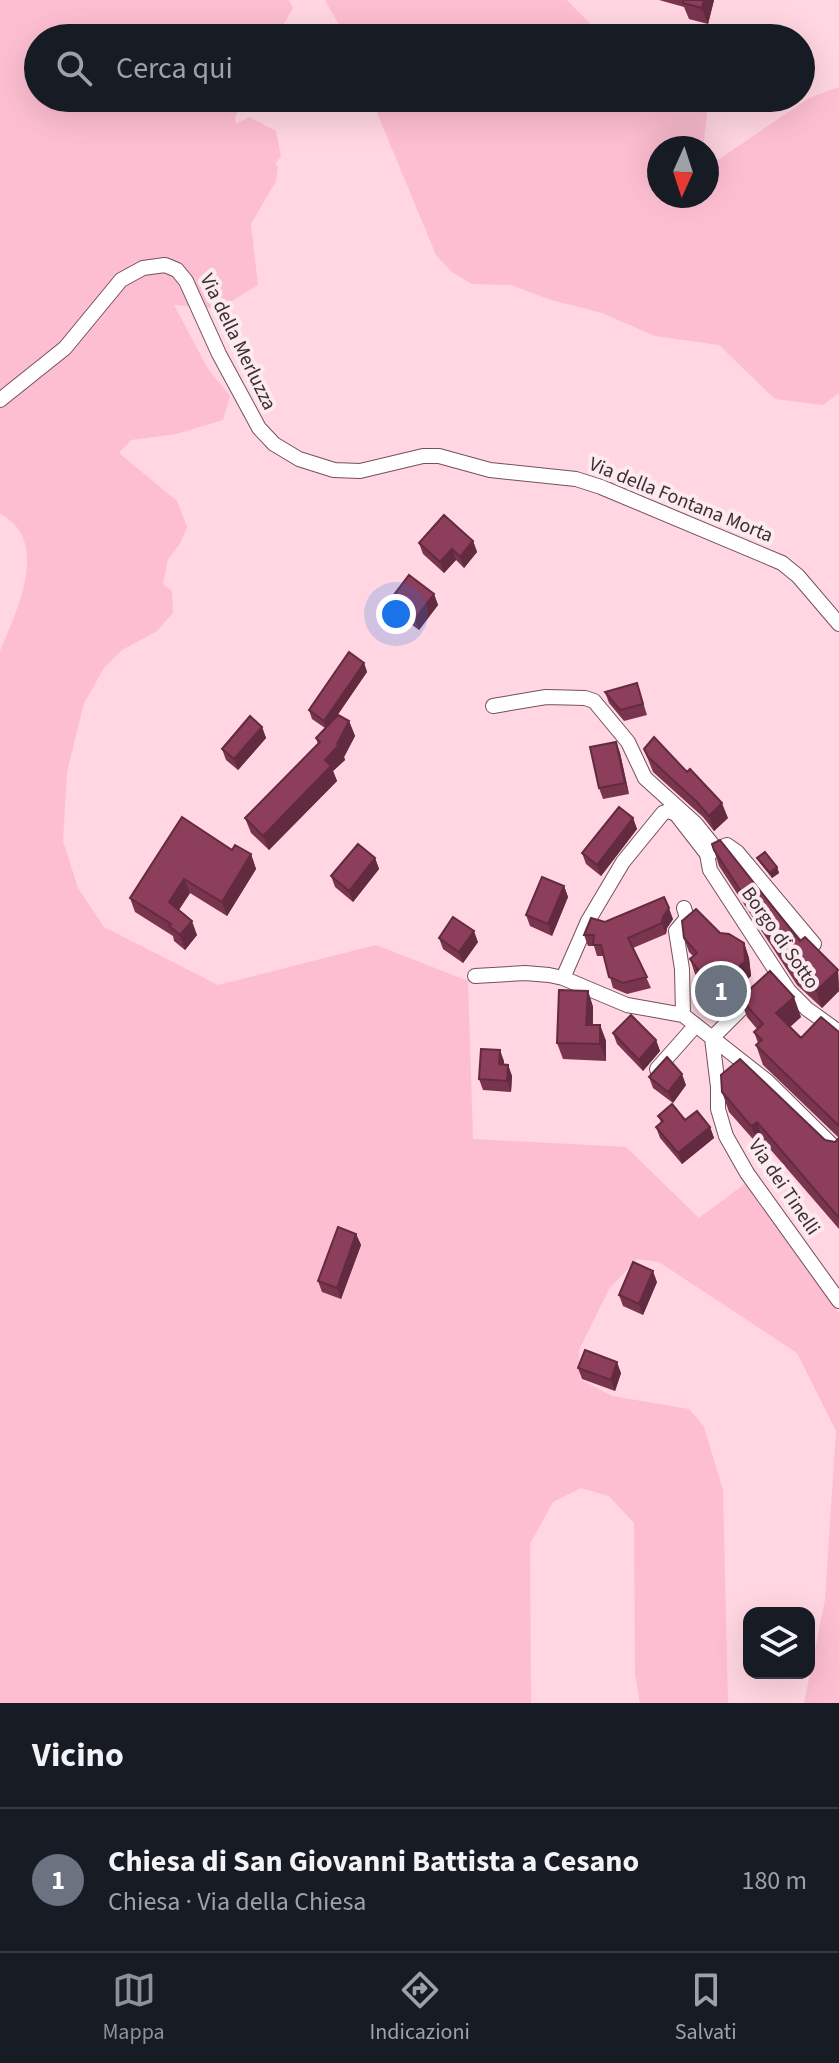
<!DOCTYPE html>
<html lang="it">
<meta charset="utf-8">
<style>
:root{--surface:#171b24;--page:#242831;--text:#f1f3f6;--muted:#9ea1a6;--line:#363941;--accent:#8c9099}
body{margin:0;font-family:"Source Sans 3",sans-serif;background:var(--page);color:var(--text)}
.controls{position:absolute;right:24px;bottom:24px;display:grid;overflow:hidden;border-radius:16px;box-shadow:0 8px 32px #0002}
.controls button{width:72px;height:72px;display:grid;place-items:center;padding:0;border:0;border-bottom:2px solid var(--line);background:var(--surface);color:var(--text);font:40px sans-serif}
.compass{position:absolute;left:647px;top:136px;width:72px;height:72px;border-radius:50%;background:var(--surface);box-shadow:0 8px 32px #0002;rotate:183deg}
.you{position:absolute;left:396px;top:614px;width:28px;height:28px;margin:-20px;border:6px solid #fff;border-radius:50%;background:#1a73e8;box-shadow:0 0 0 12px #1a73e833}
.badge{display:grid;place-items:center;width:52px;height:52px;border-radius:50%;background:var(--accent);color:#fff;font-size:26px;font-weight:700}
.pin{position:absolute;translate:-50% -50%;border:4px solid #fff;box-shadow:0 2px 8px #0006}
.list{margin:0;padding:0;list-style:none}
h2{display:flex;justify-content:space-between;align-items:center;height:104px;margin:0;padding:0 32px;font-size:34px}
h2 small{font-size:26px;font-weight:400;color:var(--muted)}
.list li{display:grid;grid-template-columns:52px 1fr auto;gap:24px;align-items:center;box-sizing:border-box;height:144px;padding:0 32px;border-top:2px solid var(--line)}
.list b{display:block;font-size:30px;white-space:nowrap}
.list p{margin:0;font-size:26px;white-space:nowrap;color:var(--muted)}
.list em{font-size:26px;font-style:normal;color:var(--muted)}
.icon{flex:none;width:44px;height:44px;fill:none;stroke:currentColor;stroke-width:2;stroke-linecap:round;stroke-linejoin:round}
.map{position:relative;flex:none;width:839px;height:1703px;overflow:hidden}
.search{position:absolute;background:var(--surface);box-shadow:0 8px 32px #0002;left:24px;right:24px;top:24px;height:88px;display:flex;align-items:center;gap:20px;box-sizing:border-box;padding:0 28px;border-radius:44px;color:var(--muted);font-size:30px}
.sheet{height:248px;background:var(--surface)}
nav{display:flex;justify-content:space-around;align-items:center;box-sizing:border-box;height:112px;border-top:2px solid var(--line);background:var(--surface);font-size:22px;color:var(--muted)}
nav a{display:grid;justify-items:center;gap:4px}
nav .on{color:var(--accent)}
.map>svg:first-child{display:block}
</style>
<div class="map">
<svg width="839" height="1703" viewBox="0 0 839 1703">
<rect width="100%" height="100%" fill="#ffd6e1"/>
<path fill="#fdbed1" d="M0,0H289L293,8L276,38H38V98H247L235,117L236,124L249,117L276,131L281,156L275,164L278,166L276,181L251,224L258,285L219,309L174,305L208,369L230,396L223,420L176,434L131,440L119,453L177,501L187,527L180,544L168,559L163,584L172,591L173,613L157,631L122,650L104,668L84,703L67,772L63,841L78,888L104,927L218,985L376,945L468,981L473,1139L626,1147L699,1218L746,1183L839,1313V1703H804L825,1600L836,1431L797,1353L659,1262L637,1259L609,1289L579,1350L580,1379L612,1396L689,1409L704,1427L723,1490L728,1703H640L635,1675L634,1523L609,1496L581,1488L553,1502L530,1544L531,1703H0V651C16,613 52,540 0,514Z
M325,0H567L604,38H346Z
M839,87V393L823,405L775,399L719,345L655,336L602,313L551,300L511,285L472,284L452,272L436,255L371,98H709L703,148H659V196H707V170L715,162L809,98Z"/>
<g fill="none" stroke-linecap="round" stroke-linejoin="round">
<defs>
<path id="street" d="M0,400L65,348L121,280L143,268L165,265L177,270L186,281L219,354L259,428L274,444L299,459L334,470L360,471L423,456H439L490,470L576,479L601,487L782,563L798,576L839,624
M493,706L546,697L585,698L594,701L628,742L645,778L696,824L716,849
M709,853L727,845L737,852L814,944
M707,854L710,870L789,991L807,1009L839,1032
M475,976L525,973L549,975L563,978L627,1005L683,1015L767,1081L839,1152
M563,978L588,921L623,862L663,813L668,811L676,814L707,854
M683,1015L682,969L676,931L687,918L684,908
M712,1038L718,1087V1109L726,1136L747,1173L839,1301
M712,1038L757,993
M657,1069L696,1025"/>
</defs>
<use href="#street" stroke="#73515b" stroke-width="16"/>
<use href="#street" stroke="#fff" stroke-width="14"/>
</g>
<path fill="#79354e" d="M659,0H714L708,24L689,19L684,7Z
M473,541L477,552L464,568L456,560L444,573L423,554L419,543Z
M434,594L438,605L419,630L394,612L390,600Z
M364,663L367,672L337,716L349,721L355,736L344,757L345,760L333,771L337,781L269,850L251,833L245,818L318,744L316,738L325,728L312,719L309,710Z
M637,683L647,715L624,721L609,703L605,692Z
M262,727L266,738L238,770L226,760L222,749Z
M616,742L620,753L629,794L603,799L599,788Z
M644,749L728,818L714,831L703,817L653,772Z
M633,818L637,829L601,876L586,864L582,853Z
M232,850L251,854L256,869L227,916L190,893L179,910L197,935L185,950L174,941L173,936L135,912L130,898Z
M714,850L800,941L838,970L839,991L822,1008L797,985L719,866Z
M375,858L379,869L353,902L335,887L331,876Z
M757,858L777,867L779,873L772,878L760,863Z
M564,886L568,897L552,936L530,926L526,915Z
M673,919L667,928L666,934L633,948L651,988L627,994L613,988L604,956H597L594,946H588L584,935L605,922Z
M720,933L744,943L749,958L751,976L719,1005L695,974L690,959L693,956L689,952L684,938Z
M439,938L478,942L463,963L443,949Z
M588,991L593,1007V1025H600L606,1041V1061L563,1059L557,1043Z
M740,998L801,1017L790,1027L801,1038L839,1032V1229L764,1142L759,1146L729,1112L722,1092L825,1140L835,1142L839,1138L763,1065L756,1045L758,1043L754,1032L757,1029L747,1017Z
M613,1033L656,1040L660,1051L643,1071L617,1044Z
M504,1061V1064L508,1065L512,1076L511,1092L483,1090L479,1079Z
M649,1077L686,1085L673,1103L653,1088Z
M658,1116L685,1120L710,1127L714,1138L682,1164L660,1138L656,1127L661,1122Z
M356,1234L361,1245L341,1299L322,1292L318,1281Z
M657,1282L643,1315L623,1306L619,1295Z
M578,1368L621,1373L615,1391L582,1379Z"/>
<path fill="#632b40" d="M704,0H714L708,24L702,8Z
M473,541L477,552L464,568L460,557Z
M452,549L456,560L444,573L440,562Z
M434,594L438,605L419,630L415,619Z
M364,663L367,672L327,730L324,721Z
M349,721L355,736L344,757L345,760L333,771L337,781L269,850L263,836L337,744Z
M262,727L266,738L238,770L234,759Z
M616,742L620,753L629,794L625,783Z
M722,803L728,818L714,831L709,816Z
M633,818L637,829L601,876L597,865Z
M251,854L256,869L227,916L222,902Z
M375,858L379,869L353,902L349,891Z
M777,867L779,873L772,878L770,873Z
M184,879L190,893L174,917L169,902Z
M564,886L568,897L552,936L548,924Z
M669,908L673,919L667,928L666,934L662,923L663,917Z
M192,921L197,935L185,950L180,935Z
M474,931L478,942L463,963L459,952Z
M744,943L749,958L751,976L719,1005L714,991Z
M838,970L839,991L822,1008L816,991Z
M588,991L593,1007L592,1041L586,1025Z
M794,997L801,1017L783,1033L776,1013Z
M600,1025L606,1041V1061L600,1044Z
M656,1040L660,1051L643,1071L639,1060Z
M500,1050L504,1061L503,1075L499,1064Z
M508,1065L512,1076L511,1092L507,1081Z
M682,1074L686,1085L673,1103L668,1092Z
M757,1122L764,1142L759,1146L751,1126Z
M710,1127L714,1138L682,1164L678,1153Z
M356,1234L361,1245L341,1299L337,1288Z
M653,1271L657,1282L643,1315L639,1304Z
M617,1362L621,1373L615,1391L611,1380Z"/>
<path fill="#8d3e5b" stroke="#632b40" stroke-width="2" d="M683,0H704L702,8L683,3Z
M444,515L473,541L460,557L452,549L440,562L419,543Z
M409,575L434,594L415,619L390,600Z
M349,652L364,663L324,721L309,710Z
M637,683L643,704L620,710L605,692Z
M338,715L349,721L337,744L339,745L325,760L331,766L263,836L245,818L320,742L316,738Z
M250,716L262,727L234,759L222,749Z
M654,737L687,772L690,769L722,803L709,816L697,802L648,757L644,749Z
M616,742L625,783L599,788L590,747Z
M619,807L633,818L597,865L582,853Z
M182,817L232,850L235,845L251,854L222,902L184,879L169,902L192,921L180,935L169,926L171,924L130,898Z
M720,840L800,941L805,937L838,970L816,991L791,968L714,850L712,844Z
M358,844L375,858L349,891L331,876Z
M765,852L777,867L770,873L757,858Z
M542,877L564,886L548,924L526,915Z
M664,897L669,908L663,917L662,923L628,938L647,977L623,983L609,977L601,945H593L594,935H584L591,918L605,922Z
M696,909L720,933L729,934L744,943L745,961L714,991L690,959L697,953L684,938L682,921Z
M453,917L474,931L459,952L439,938Z
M770,971L794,997L776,1013L801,1038L821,1017L839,1032V1126L756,1045L762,1040L754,1032L763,1024L740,998Z
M559,990L588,991L586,1025H600V1044L557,1043Z
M631,1015L656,1040L639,1060L613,1033Z
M481,1049L500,1050L499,1064L508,1065L507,1081L479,1079Z
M667,1057L682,1074L668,1092L649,1077Z
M740,1059L825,1140L835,1142L839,1138V1218L757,1122L751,1126L722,1092L721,1075Z
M672,1104L685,1120L697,1111L710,1127L678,1153L656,1127L663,1121L658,1116Z
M338,1227L356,1234L337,1288L318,1281Z
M633,1262L653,1271L639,1304L619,1295Z
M585,1350L617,1362L611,1380L578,1368Z"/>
<g text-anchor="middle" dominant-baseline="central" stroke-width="8" stroke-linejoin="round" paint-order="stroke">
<g font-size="20" fill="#3e2e33" stroke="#fbebef">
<text transform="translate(238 342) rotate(64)">Via della Merluzza</text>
<text transform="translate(681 500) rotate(22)">Via della Fontana Morta</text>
<text transform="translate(780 938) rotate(55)">Borgo di Sotto</text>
<text transform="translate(784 1187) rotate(56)">Via dei Tinelli</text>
</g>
</g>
</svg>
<div class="controls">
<button><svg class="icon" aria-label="layers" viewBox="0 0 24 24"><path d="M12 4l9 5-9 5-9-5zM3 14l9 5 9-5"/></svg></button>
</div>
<svg class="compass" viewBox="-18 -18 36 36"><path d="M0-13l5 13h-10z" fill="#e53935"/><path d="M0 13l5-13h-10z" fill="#9ea1a6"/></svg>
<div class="you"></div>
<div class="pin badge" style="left:721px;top:991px;background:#6b7280">1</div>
<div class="search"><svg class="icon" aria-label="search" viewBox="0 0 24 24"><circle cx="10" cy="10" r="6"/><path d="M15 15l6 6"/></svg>Cerca qui</div>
</div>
<section class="sheet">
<h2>Vicino<small></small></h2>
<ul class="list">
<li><span class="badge" style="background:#6b7280">1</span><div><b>Chiesa di San Giovanni Battista a Cesano</b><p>Chiesa · Via della Chiesa</p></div><em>180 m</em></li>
</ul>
</section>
<nav>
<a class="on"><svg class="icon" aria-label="map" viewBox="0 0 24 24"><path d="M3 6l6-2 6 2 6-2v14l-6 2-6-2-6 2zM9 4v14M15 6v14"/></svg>Mappa</a>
<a><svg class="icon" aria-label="directions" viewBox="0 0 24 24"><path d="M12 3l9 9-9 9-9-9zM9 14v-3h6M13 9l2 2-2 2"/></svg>Indicazioni</a>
<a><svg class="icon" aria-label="saved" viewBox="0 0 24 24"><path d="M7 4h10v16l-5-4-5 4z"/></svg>Salvati</a>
</nav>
